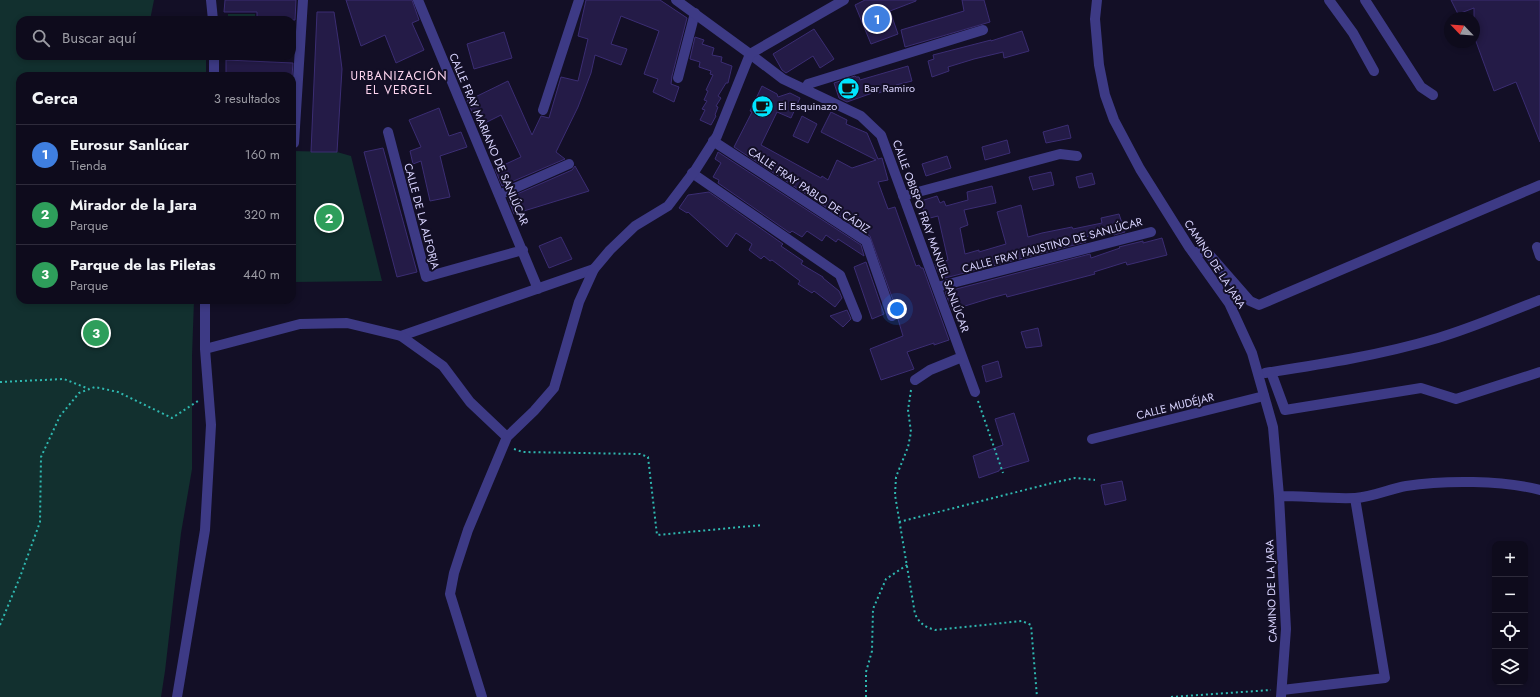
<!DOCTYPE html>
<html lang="es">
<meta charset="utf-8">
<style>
:root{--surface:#0e0b1c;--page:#171425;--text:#f1f3f6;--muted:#9b9ba3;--line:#2e2b3b;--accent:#00e5ff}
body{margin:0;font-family:Jost,sans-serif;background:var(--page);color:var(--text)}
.controls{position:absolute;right:12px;bottom:12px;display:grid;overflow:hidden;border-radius:8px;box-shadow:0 2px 6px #0003}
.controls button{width:36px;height:36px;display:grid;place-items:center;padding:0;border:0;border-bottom:1px solid var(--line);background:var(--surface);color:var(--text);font:20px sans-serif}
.compass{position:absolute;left:1444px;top:12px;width:36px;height:36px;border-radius:50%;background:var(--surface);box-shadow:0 2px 6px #0003;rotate:295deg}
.you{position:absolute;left:897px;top:309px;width:14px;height:14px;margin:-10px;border:3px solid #fff;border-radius:50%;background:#1a73e8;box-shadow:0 0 0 6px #1a73e833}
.badge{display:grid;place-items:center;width:26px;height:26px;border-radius:50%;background:var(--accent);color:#fff;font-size:13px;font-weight:700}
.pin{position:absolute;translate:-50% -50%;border:2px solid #fff;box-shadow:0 1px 4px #0006}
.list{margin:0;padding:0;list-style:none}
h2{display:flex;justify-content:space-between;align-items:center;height:52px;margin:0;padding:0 16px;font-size:17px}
h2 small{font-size:13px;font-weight:400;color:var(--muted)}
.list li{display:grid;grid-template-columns:26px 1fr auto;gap:12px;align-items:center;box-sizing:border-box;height:60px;padding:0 16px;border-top:1px solid var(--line)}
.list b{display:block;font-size:15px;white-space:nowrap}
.list p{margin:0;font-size:13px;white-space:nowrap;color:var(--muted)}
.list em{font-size:13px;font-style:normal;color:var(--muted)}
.icon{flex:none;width:22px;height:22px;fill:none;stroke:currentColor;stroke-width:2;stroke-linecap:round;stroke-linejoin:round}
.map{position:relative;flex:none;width:1540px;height:697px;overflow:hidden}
.search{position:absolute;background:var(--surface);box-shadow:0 2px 6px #0003;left:16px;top:16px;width:280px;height:44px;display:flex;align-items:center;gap:10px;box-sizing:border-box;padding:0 14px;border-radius:12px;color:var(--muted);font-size:15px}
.panel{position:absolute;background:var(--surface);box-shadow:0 2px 6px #0003;left:16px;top:72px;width:280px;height:232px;border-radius:12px}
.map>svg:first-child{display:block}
</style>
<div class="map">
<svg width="1540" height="697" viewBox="0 0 1540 697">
<rect width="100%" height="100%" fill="#130f26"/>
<path fill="#12302f" d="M0,0H154L150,20H20V56H206V76H20V300H194L192,356V469L181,533L165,671L161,697H0Z
M228,14H255V20H228Z
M292,151L337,152L351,156L382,281L292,282Z"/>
<path fill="#241b47" stroke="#3b2d73" d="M225,0H296L295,20H257V12H224Z
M346,0H412L419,20L412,23L424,50L396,63L385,35L361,46Z
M586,0H660L687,18L672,76L671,84L679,87L674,102L653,92L658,79L644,74L659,31L621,16L611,44L627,49L621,65L595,55L591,73L578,107L556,152L565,159L502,186L495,169L521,157L501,115L479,126L467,101L508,81L532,135L541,116L549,118L561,77L578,81L588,39L578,36Z
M865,0H916V1L890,11L898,34L871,44L855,5Z
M962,0H984L990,22L905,47L901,30L964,11Z
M1451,0H1540V142L1516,82L1494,91L1474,36V8L1458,14Z
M317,12H334L339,45L342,69L337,152H311Z
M814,29L834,59L820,68L813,56L786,73L782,70L773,54Z
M1022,31L1029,51L1004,58L1003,52L974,59L948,67L949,71L932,77L928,61L934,59L933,55L991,40V41Z
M504,32L512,58L474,69L467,44Z
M695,37L704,40L702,44L714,48L712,55L722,57L721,62L732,66L728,83H726L718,96L721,98L716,106L718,107L715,115L716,116L711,125L700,120L705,110L702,109L707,101L704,100L708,91L706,90L713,75L710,74L711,71L699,67L700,62L690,59Z
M226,60L293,63L292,76H226Z
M908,66L912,81L896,85V88L878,93V91L847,102L839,98L834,83L855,76L856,77H859L860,80Z
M762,86L777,94L778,97L790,93L800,98L791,118L777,112L761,145L821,178L822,176L828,180L837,160L852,168L876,160L821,132L831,112L847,120L846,124L867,133L878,159L882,158L888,180L878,182L888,209L895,207L916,266L919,265L921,268H923L949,340L934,345V343L907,352L914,369L881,380L870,349L903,336L898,319V314L870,236L734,147L752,112L750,111Z
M439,108L449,136L461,132L467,147L440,156L450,197L430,201L421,161L413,164L410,151L421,147L409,120Z
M802,116L817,124L808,143L793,136Z
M1068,125L1071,138L1046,143L1043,132Z
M1007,140L1010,153L985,160L982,147Z
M383,148L417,272L397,277L364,152Z
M718,152L861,245L864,256L838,239L836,242L826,235L822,241L807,231L802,237L792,231L790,233L718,183L719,180L713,177L721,163L715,159Z
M947,156L951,168L926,176L922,164Z
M575,166L589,191L514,214L508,198L572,170Z
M1051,172L1054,185L1033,190L1029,177Z
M1092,173L1095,184L1079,188L1076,177Z
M992,186L996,203L964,210L968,225L960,228L965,254L979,250V252L1006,244L997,212L1021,205L1028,237L1042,233L1072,227L1073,229L1102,223L1101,218L1119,214L1125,232L1114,235L1112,231L1085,237L1086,242L941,279L935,264L948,260L938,216L926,219L921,201L937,196L940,203L944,201L946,206L968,200L967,192Z
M709,192L783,244L781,246L803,261L801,264L823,277V278L839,291L842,298L835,307L814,291L812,293L798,284L800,281L772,260L770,261L764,256L761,259L749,250L752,244L736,233L727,247L688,212L687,213L679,208L688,195Z
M561,237L572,259L549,268L539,246Z
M1162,238L1167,255L1127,265L1126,262L1094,272L1095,274L1007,297L1006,294L991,298L952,310L945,292L1090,254L1091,258L1120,248L1119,247L1143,241V243Z
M866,262L884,314L872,319L854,267Z
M847,310L851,319L843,327L830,316Z
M1038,328L1042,346L1026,348L1021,332Z
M998,361L1002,377L986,382L982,366Z
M1014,413L1029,461L999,470V471L979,478L973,456L1003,445L995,419Z
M1122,481L1126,500L1105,505L1101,485Z"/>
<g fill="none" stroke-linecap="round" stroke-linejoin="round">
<path stroke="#2fb8b0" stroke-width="2" stroke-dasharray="2 3" stroke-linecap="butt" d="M0,382L64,379L89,389
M911,390L908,410L911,432L908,447L896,477L895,495L915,614C920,624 925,627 935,630L1022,621L1031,625L1037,697
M978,401L1003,473
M514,449L523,452L640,454L648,457L657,535L762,525
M899,522L1052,483L1075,478L1095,480
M0,625L20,577L40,522L41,457L60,416L79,393L95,387L118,392L172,418L198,401
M866,697V672L872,651L873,609L886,579L907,565
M1171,697L1271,690"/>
<path stroke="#3d3a85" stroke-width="10" d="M418,0L538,289
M1329,0L1353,33L1374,71
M1365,0L1421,87L1433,95
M750,54L783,79L861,116L881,135L975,392
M678,78L695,13
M805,89L808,84L983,30
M543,110L579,0
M388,132L426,277L523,250
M713,141L866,241L892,316
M294,143L303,0
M692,173L840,275L857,317
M499,195L569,164
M903,196L1060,154L1077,156
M1537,247L1540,256
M1193,252H1207L1250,301L1259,305L1540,185
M937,287L1151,232
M401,336L594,269
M1271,372L1285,410L1421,388L1456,399L1540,372
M1265,373C1323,364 1381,355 1438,338C1472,328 1506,313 1540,300
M915,380L930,370L962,357
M1092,439L1264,396
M1282,690L1385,678L1355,498"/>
<path stroke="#3d3a85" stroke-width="10" d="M211,0L213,20
M676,0L750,54
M1097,0L1095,19L1099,65L1105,95L1114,120L1140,169L1189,247L1229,303L1252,353L1273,427L1279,496L1286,629L1281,697
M214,76V56
M205,349L300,324L347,323L401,336L443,366L470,402L507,437
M1279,496C1304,496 1330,499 1355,498C1373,497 1389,489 1406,486C1444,480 1503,480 1540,490
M177,697L205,530L211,425L205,349V300
M482,697L450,594L454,573L468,530L507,437L534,411L554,388L579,302L594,269L610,250L635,226L668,206L696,169L717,136L750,54L844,0"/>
</g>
<defs>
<symbol id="cafe-disc" viewBox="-11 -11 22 22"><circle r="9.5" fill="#00e5ff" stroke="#130f26"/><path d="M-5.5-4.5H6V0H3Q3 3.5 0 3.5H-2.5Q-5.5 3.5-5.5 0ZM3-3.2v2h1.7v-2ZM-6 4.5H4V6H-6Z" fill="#111"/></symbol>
</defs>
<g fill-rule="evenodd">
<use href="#cafe-disc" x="836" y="76" width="25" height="25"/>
<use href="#cafe-disc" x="750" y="94" width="25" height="25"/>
</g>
<g text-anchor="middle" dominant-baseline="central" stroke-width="4" stroke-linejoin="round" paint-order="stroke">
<g font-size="11" fill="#d9d4ff" stroke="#130f26" text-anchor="start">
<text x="864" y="88">Bar Ramiro</text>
<text x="778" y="106">El Esquinazo</text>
</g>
<g font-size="11" fill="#d9d4ff" stroke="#130f26">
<text transform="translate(489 139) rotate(67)">CALLE FRAY MARIANO DE SANLÚCAR</text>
<text transform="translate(809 190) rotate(34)">CALLE FRAY PABLO DE CÁDIZ</text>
<text transform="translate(422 216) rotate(75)">CALLE DE LA ALFORJA</text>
<text transform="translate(931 236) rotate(70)">CALLE OBISPO FRAY MANUEL SANLÚCAR</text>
<text transform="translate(1052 245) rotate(-15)">CALLE FRAY FAUSTINO DE SANLÚCAR</text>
<text transform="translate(1215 264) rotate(57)">CAMINO DE LA JARA</text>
<text transform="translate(1175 406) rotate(-14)">CALLE MUDÉJAR</text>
<text transform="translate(1271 591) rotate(-92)">CAMINO DE LA JARA</text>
</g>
<g font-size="12" letter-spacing="1" fill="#ffd6f0" stroke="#130f26">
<text x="399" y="76">URBANIZACIÓN<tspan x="399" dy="14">EL VERGEL</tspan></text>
</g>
</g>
</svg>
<div class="controls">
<button>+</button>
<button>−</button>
<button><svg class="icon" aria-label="locate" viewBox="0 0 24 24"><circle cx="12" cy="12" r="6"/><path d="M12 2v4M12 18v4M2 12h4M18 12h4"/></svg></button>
<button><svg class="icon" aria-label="layers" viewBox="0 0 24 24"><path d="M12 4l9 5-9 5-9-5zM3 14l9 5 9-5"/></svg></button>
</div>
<svg class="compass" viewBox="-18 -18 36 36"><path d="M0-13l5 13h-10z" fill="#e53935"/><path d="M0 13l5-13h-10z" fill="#9b9ba3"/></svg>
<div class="you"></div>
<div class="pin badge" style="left:877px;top:19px;background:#3f7fe0">1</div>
<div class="pin badge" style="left:329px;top:218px;background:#2e9e5b">2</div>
<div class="pin badge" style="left:96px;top:333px;background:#2e9e5b">3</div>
<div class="search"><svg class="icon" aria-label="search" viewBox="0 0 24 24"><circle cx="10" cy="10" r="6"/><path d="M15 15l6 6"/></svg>Buscar aquí</div>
<section class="panel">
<h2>Cerca<small>3 resultados</small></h2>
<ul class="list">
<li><span class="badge" style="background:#3f7fe0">1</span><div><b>Eurosur Sanlúcar</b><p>Tienda</p></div><em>160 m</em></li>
<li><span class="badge" style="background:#2e9e5b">2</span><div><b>Mirador de la Jara</b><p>Parque</p></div><em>320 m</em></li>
<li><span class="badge" style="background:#2e9e5b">3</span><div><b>Parque de las Piletas</b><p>Parque</p></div><em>440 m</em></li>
</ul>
</section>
</div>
